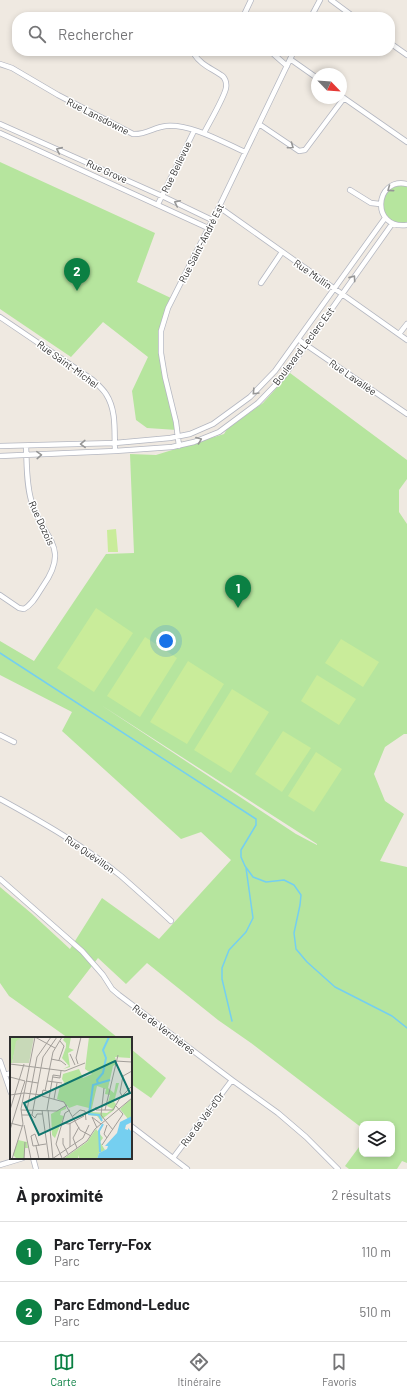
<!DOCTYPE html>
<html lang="fr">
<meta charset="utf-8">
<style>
:root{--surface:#fff;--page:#f6f6f6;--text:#202124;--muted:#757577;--line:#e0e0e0;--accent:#0b8043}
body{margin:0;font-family:Barlow,sans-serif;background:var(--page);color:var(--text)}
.controls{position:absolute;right:12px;bottom:12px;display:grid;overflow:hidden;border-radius:8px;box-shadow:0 2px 6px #0003}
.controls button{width:36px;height:36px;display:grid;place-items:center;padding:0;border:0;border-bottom:1px solid var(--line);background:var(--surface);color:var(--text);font:20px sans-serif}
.compass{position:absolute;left:311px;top:68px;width:36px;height:36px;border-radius:50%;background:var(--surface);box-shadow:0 2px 6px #0003;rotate:115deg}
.you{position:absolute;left:166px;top:641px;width:14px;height:14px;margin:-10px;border:3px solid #fff;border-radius:50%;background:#1a73e8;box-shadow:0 0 0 6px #1a73e833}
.badge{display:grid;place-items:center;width:26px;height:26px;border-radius:50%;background:var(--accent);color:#fff;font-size:13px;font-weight:700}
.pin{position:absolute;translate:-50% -33px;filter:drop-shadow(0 1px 2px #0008)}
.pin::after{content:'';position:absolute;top:21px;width:14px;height:12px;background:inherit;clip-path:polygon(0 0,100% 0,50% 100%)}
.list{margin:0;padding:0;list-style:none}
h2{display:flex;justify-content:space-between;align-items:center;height:52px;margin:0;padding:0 16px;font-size:17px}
h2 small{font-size:13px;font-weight:400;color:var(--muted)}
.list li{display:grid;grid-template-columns:26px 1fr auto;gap:12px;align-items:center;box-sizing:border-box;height:60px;padding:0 16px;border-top:1px solid var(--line)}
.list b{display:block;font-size:15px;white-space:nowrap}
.list p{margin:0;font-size:13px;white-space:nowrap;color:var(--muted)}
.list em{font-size:13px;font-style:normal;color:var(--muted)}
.icon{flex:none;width:22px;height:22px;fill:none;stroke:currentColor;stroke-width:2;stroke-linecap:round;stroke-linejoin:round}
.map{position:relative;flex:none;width:407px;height:1169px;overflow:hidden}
.search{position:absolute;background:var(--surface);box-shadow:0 2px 6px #0003;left:12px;right:12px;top:12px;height:44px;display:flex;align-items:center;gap:10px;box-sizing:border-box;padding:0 14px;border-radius:16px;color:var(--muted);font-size:15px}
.sheet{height:172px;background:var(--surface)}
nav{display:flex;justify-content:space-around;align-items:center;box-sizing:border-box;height:56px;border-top:1px solid var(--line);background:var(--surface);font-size:11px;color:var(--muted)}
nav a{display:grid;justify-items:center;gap:2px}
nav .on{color:var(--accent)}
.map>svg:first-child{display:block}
</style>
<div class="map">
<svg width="407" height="1169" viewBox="0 0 407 1169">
<rect width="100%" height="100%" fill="#efe9e1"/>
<path fill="#b6e59e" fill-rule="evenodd" d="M0,162L155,233L137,282L173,299L161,331V353L177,430L147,428L136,420L132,391L148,357L103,322L71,357L0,309Z
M407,184V225L388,221L380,204L389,188Z
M290,373L407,460V479L399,490V512L407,524V734H404L385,747L374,774L385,801L404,814L380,861L407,867V1163L402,1161L397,1169H349L345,1166L362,1143V1154H392V1124H362V1128L251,1043L218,1020L147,963L126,984L98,958L68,997L118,1038H68L9,996L0,983V887L31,913L70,949L102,898L159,939L231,860L201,832L181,839L62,731L72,712L0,675V641L34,661L106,554L134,553L130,454L156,455L224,434L227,429L263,403ZM101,705L317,844V845L296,834Z
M131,1049L166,1078L151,1098L131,1084Z"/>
<path fill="#c9ec9a" d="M116,529L118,552H108L107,530Z
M96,608L133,633L94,692L57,668Z
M145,637L177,658L140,717L107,696Z
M341,639L379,662L363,687L325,663Z
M188,661L224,684L187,744L150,722Z
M317,675L356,699L339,725L301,701Z
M232,689L269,712L231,773L194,750Z
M283,731L311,748L282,792L255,774Z
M316,752L342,769L314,812L288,796Z"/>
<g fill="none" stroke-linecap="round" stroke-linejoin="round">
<path stroke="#75cff0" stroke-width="1.5" d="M0,653L256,819V825L241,850V857L245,866L253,877L266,882L284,880L294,885L301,895L300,905L294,933L296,949L307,962L335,987L392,1016L407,1028
M232,1021L222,979V968L229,950L246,932L253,918L246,868"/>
<defs>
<path id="minor" d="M331,0L354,17
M243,17L251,0
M311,17L320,0
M390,43L407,55
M195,51L194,54C201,65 211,68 221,75C225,77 227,83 226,88C224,98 209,123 204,133
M270,51L287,66
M290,59L317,78
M0,64L12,68L58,95L133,134C146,135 154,127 166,126C192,124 222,142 245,152
M341,96L407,142
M0,124L162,196L212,220
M259,124L299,151L305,150L344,98
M0,133L208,228
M407,184C374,177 371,230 407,225
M350,190L371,203L380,204
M158,204L194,131
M219,207L407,340
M261,283L282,252
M0,317L93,380C97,384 103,389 106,394C117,411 114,432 115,451
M399,334L407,324
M299,340L407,414
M0,446L115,443L170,438L190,434L213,424L250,397L275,371L385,218
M179,446L176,422L165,377L161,353V331L168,308L219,207L294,51
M0,456L115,451L172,447L194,442L219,432L258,403L284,376L392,224
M0,595L19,608L24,609C33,604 37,595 43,586C71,546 43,539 32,503C26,485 27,464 26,446
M0,735L14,742
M0,799C42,822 84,846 121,876C138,891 155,906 171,921
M0,879L82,951L103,975L112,989L119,995L232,1080L278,1113L306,1137L338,1169
M0,1061L11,1093
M5,1075L11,1073
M131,1126L187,1169
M33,1158L36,1169
M173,1158L232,1080
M0,1165L23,1158"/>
</defs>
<use href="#minor" stroke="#b4b7c1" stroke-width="6"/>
<use href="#minor" stroke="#fff" stroke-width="4.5"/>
</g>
<defs><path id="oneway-chevron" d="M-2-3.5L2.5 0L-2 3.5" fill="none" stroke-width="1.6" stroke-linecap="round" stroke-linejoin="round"/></defs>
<g stroke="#969696">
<use href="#oneway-chevron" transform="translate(291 146) rotate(35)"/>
<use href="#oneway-chevron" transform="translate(59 150) rotate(-156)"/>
<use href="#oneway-chevron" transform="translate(390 189) rotate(143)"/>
<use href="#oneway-chevron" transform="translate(177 203) rotate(-154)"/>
<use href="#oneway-chevron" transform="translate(353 278) rotate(-55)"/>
<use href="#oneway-chevron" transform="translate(255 392) rotate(134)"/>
<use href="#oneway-chevron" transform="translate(199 440) rotate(-21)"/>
<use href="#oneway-chevron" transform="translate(83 444) rotate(178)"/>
<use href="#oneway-chevron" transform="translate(39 455) rotate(-3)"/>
</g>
<g text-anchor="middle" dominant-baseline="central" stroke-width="3" stroke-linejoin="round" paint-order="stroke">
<g font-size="10" fill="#2e2e2e" stroke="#fff">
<text transform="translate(98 116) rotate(27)">Rue Lansdowne</text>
<text transform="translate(176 167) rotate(-64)">Rue Bellevue</text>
<text transform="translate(107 171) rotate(24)">Rue Grove</text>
<text transform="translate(201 243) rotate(-63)">Rue Saint-André Est</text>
<text transform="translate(313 274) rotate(35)">Rue Mullin</text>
<text transform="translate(303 346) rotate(-53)">Boulevard Leclerc Est</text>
<text transform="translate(68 364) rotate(36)">Rue Saint-Michel</text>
<text transform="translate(353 377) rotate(35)">Rue Lavallée</text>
<text transform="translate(42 523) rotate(65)">Rue Dozois</text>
<text transform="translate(90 854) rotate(35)">Rue Quévillon</text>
<text transform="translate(164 1029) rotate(37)">Rue de Verchères</text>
<text transform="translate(202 1119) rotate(-53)">Rue de Val-d'Or</text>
</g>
</g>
<g transform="translate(10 1037)">
<rect width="122" height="122" fill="#efe9e1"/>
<path d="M0,0H14L6,9L2,26H0ZM55,0H61L59,11L64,13L58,16L60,30L53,32L59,29L52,21L56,10V6L53,3ZM79,0H122L120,21L105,20L107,27L103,29L98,51L104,56L106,46H109L104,65L106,67L104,73L92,82V85L87,79L78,78L79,71L67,68L59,71L54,65L47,62L50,49L55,47L52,42L53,37L69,32L73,41L82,37L75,32ZM87,49L96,52L95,57L100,58L97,69L103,72L97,76L81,75ZM122,61V79L118,82L110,72ZM56,69V72L51,74L50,78L54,79L45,101L42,98L41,77ZM86,92L93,101L90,105L95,113L89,116L87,122H69V118L68,121L53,122L77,105ZM8,103L17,105L18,111H15L14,122H7L3,118Z" fill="#b6e59e" fill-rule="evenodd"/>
<path d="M13,0H24L19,26H2L6,4Z" fill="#c8d9b8"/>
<path d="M122,79V85L116,88L115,92L118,93V91L122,95V122H87L89,116L97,112L98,109H95L107,96L110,85Z" fill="#75cff0"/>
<path fill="none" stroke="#75cff0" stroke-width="2" d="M88,47L87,43L93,36L96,21L93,13L99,0M92,84L89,78L79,77L83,48L100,43M90,115L89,94L93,87"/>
<path fill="none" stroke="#a29e99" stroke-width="1" d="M25,0L45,11M60,17L65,28M41,22L51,24L56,28M49,23L54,9L50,4M105,24L122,25M0,27L55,34L75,26M68,27L66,21L71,0M0,40L15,44M43,40L50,41L51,34M16,44L28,46M37,44L52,46M94,51L91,78L103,93M35,54L43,15L52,0M11,56L15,44M0,58L14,56L32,58M32,58L33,53L40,55M32,59L54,65L70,93L81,99M112,59L110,55L113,39L122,34M44,62L47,46M86,70V73H103L110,61L122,49M0,73L14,27M11,73L47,74L57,68M17,73L27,20L41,0M23,73L33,20L47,0M32,73L39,122M37,73L43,38L50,39M38,73L43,122M95,73L108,18M12,78H22L23,73M22,78L25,81L27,77H32M63,79L70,73L75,74L76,83M0,86L12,89M53,86L59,87L74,79M60,86V110M14,88L21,122M97,88L94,97L97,101M87,91L82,80L91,87M0,93L11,57M53,101V107L58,117M92,108L113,77L106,69M23,109L21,99L25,97L29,109M23,109L36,107M26,109L29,122M67,111L63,101L69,90M52,121L46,107L55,76L60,73M2,122L13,87L11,72L25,0M14,122L15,105M42,122L73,101L79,88M52,122L77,104L85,92L122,61"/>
<path fill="#0f766e" fill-opacity="0.15" stroke="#0f766e" stroke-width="2" d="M105,24L120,56L29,98L14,66Z"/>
<rect width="122" height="122" fill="none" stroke="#2e2e2e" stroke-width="2"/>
</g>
</svg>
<div class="controls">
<button><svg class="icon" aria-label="layers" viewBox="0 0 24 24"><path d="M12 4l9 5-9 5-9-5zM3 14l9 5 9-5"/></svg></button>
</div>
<svg class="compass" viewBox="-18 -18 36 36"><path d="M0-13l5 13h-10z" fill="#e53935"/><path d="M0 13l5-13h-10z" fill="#757577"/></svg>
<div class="you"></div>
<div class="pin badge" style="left:238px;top:608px">1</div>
<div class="pin badge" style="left:77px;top:291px">2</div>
<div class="search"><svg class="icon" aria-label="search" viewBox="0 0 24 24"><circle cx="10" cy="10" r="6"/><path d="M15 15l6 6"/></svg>Rechercher</div>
</div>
<section class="sheet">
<h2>À proximité<small>2 résultats</small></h2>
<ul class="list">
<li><span class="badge">1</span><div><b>Parc Terry-Fox</b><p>Parc</p></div><em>110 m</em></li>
<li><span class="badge">2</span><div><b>Parc Edmond-Leduc</b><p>Parc</p></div><em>510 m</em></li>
</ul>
</section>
<nav>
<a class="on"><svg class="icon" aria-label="map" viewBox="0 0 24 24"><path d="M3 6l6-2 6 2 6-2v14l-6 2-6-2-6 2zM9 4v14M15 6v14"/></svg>Carte</a>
<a><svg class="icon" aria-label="directions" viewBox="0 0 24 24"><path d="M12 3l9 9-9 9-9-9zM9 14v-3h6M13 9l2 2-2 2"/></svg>Itinéraire</a>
<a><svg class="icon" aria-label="saved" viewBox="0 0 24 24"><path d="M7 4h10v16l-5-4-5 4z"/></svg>Favoris</a>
</nav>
